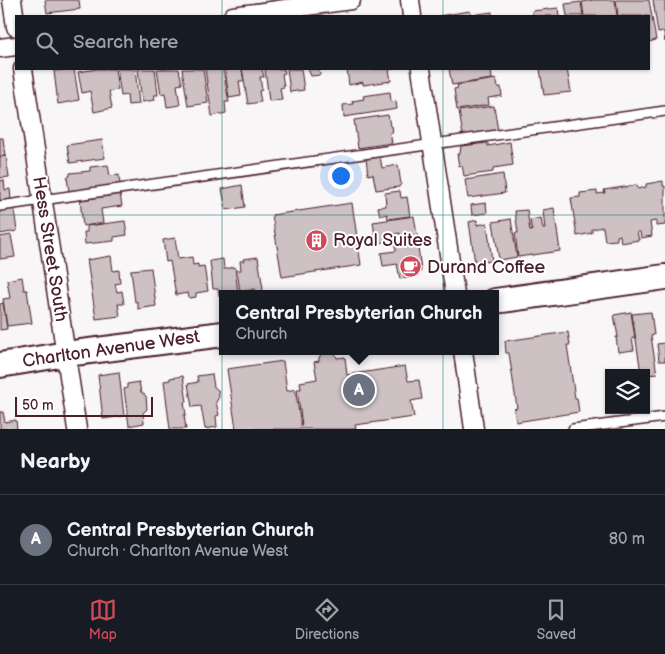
<!DOCTYPE html>
<meta charset="utf-8">
<style>
:root{--surface:#171b24;--page:#20242c;--text:#f1f3f6;--muted:#9ea1a6;--line:#363941;--accent:#d1495b}
body{margin:0;font-family:"Balsamiq Sans",sans-serif;background:var(--page);color:var(--text)}
.controls{position:absolute;right:15px;bottom:15px;display:grid;overflow:hidden;border-radius:0px;box-shadow:0 1px 4px #0004}
.controls button{width:45px;height:45px;display:grid;place-items:center;padding:0;border:0;border-bottom:1px solid var(--line);background:var(--surface);color:var(--text);font:25px sans-serif}
.scale{position:absolute;left:15px;bottom:12px;width:138px;box-sizing:border-box;padding-left:5px;border:2px solid #4a1f2b;border-top:0;font-size:14px;line-height:18px;white-space:nowrap;color:#4a1f2b;-webkit-text-stroke:4px #fff;paint-order:stroke}
.you{position:absolute;left:340px;top:175px;width:18px;height:18px;margin:-12px;border:4px solid #fff;border-radius:50%;background:#1a73e8;box-shadow:0 0 0 8px #1a73e833}
.badge{display:grid;place-items:center;width:32px;height:32px;border-radius:50%;background:var(--accent);color:#fff;font-size:16px;font-weight:700}
.pin{position:absolute;translate:-50% -50%;border:2px solid #fff;box-shadow:0 1px 5px #0006}
.popup{position:absolute;left:219px;top:290px;width:280px;height:65px;box-sizing:border-box;display:grid;place-content:center;border-radius:0px;background:var(--surface);filter:drop-shadow(0 1px 4px #0005);font-size:16px;white-space:nowrap;color:var(--muted)}
.popup b{font-size:19px;color:var(--text)}
.popup::after{content:'';position:absolute;left:50%;top:100%;margin-left:-10px;border:10px solid transparent;border-top-color:var(--surface)}
.list{margin:0;padding:0;list-style:none}
h2{display:flex;justify-content:space-between;align-items:center;height:65px;margin:0;padding:0 20px;font-size:21px}
h2 small{font-size:16px;font-weight:400;color:var(--muted)}
.list li{display:grid;grid-template-columns:32px 1fr auto;gap:15px;align-items:center;box-sizing:border-box;height:90px;padding:0 20px;border-top:1px solid var(--line)}
.list b{display:block;font-size:19px;white-space:nowrap}
.list p{margin:0;font-size:16px;white-space:nowrap;color:var(--muted)}
.list em{font-size:16px;font-style:normal;color:var(--muted)}
.icon{flex:none;width:28px;height:28px;fill:none;stroke:currentColor;stroke-width:2;stroke-linecap:round;stroke-linejoin:round}
.map{position:relative;flex:none;width:665px;height:429px;overflow:hidden}
.search{position:absolute;background:var(--surface);box-shadow:0 1px 4px #0004;left:15px;right:15px;top:15px;height:55px;display:flex;align-items:center;gap:12px;box-sizing:border-box;padding:0 18px;border-radius:0px;color:var(--muted);font-size:19px}
.sheet{height:155px;background:var(--surface)}
nav{display:flex;justify-content:space-around;align-items:center;box-sizing:border-box;height:70px;border-top:1px solid var(--line);background:var(--surface);font-size:14px;color:var(--muted)}
nav a{display:grid;justify-items:center;gap:2px}
nav .on{color:var(--accent)}
.map>svg:first-child{display:block}
</style>
<div class="map">
<svg width="665" height="429" viewBox="0 0 665 429">
<rect width="100%" height="100%" fill="#f8f6f7"/>
<filter id="ink" filterUnits="userSpaceOnUse"><feTurbulence type="fractalNoise" baseFrequency=".02" numOctaves="2"/><feDisplacementMap in="SourceGraphic" scale="10" xChannelSelector="R" yChannelSelector="G"/><feConvolveMatrix kernelMatrix="1 2 1 2 8 2 1 2 1" color-interpolation-filters="sRGB"/></filter>
<g filter="url(#ink)">
<path fill="#cdc1c4" stroke="#4a1f2b" d="M45,0H79L80,9L47,13Z
M593,0H615L617,16H584L582,2Z
M616,0H649L656,40L649,42V16H618Z
M653,0H665V42L664,32L658,33Z
M581,2L583,16H567L565,4Z
M558,8L559,16H533L532,11Z
M470,11L471,15L492,12V16H439Z
M70,69H74L79,100L58,104L54,71Z
M97,69H115L118,90L109,91L112,108L94,112L90,91L82,93L78,72Z
M117,69H135L139,104L128,105L127,95L121,96Z
M138,69H155L158,95H154L155,100L142,102Z
M157,69H179L182,84L177,85L180,105L167,107L165,93L161,94Z
M182,69H203L208,103L188,106Z
M205,69H223L229,102H225L226,113L212,116Z
M225,69H242L244,81H239L241,96L229,98Z
M242,69H262L264,77H260L262,90L259,91L261,102L248,104Z
M265,69H284L285,73L282,74L284,87L280,88L282,100L269,101Z
M287,69H301L304,90L290,92Z
M308,69H325L319,70L320,75L311,76Z
M347,69H393H389L391,81L363,85V82L349,85Z
M449,69H491L492,79L452,85Z
M540,69H567L571,92L544,95Z
M496,79L498,87H501L502,96L488,98L489,105L457,110L454,89L458,88L457,85Z
M390,92L391,102L396,101L397,109L344,117L343,105L353,104L352,101L364,99L363,96Z
M494,106L498,131L463,136L459,111Z
M388,115L390,126H392L393,132H390L392,143L358,148L354,120Z
M0,138H3L5,156L0,157Z
M102,140L105,158L70,163L67,145Z
M510,142L513,165L493,168V172L464,176L462,165L459,166L457,154H460L461,146L488,143V146Z
M6,156L9,177L0,178V157Z
M380,156L382,168L398,165L401,184L399,187L376,190L373,174L368,175L366,158Z
M108,165L110,176L119,175L120,185L69,192L67,177L70,176V173L90,171V167Z
M503,174L505,193L468,198L465,180Z
M4,180L5,190L10,189L11,200L0,202V181Z
M663,181V186H665V225L656,226V221L650,222L652,236L641,238L640,232H637L639,240L621,243L620,235L617,236V240L605,241L603,227L592,229V233L577,236L571,198L580,197V193L597,191V194L605,193L604,190L637,185L638,189L646,187V184Z
M242,185L245,207L226,210L222,189Z
M400,191L401,198L407,197L410,216L388,219L387,214L380,216L378,207L386,206L385,193Z
M120,194L122,206L101,209L103,223L83,226L80,200Z
M352,203L361,265L282,277L272,215Z
M486,203L487,213L472,215L471,205Z
M554,208L560,251L518,257L515,233H518L515,211L527,210L530,231H532L530,220L541,218L543,229H545L543,210Z
M14,209L17,231L0,234V211Z
M414,216L419,246H418L421,271L417,276L400,279L397,264L383,266L381,253L396,251L395,245L404,244L403,236H400V233L390,235V241L376,243L373,222Z
M511,219L517,257L499,260L493,222Z
M477,220V225L487,223L492,261L475,263L469,222Z
M125,221L127,235L114,237V241L85,244L84,232H87V226Z
M11,235L15,257L0,259V237Z
M175,238L178,259L192,257L193,265L198,264V267L204,266L208,291L196,293V297L189,298L188,293L176,295L170,261L166,262L163,240Z
M111,256L113,271L119,270L120,283L115,284L117,292L122,291L124,304H118L120,316L96,319L87,260Z
M258,257L263,289L261,292H258L255,289L240,292L237,270H241L240,261H244L243,259Z
M223,259L224,269L235,267L238,294H223V296H219L218,289H213L210,261Z
M151,268L156,306L138,309V302H135L131,270Z
M22,277L24,290H27L32,323L7,326L3,299L10,298L7,280Z
M3,303L7,329L0,330V304Z
M631,312L635,338H632L634,350L618,352L616,337H618L614,315Z
M651,312L654,335L651,336L657,374L646,375V373H641L632,314Z
M568,332L570,345H567L575,398H577L579,412L516,422L514,409L517,408L509,353H506L505,341Z
M665,343V361H659L657,344Z
M327,351L335,353L337,358L345,357L347,375L405,366L408,381L419,380L422,399L411,401L414,417L355,425L356,429H236L227,369L283,361L287,391L295,389L301,425H302L297,389H301L300,382L317,379L314,362L319,361V357L323,353Z
M119,372L124,416L103,419L98,375Z
M212,374L214,387L218,390L219,397L216,402L219,415L216,416L217,427L205,429L201,406L192,407L188,384L198,382L197,376Z
M183,376L187,402H184L186,415H184L186,429H170L164,381L170,380V378Z
M139,382L141,392L146,396L147,409L143,413L144,423L129,426L124,389L127,388V384Z
M0,412H3L5,422L16,420L17,429H0Z"/>
<g fill="none" stroke-linecap="round" stroke-linejoin="round">
<defs>
<path id="lane" d="M0,206L665,111
M573,429L665,417"/>
<path id="street" d="M12,0L16,27
M410,0L412,16
M233,16L351,0
M0,48L16,46
M23,69L77,429
M421,69L455,294
M463,351L474,429"/>
<path id="secondary" d="M495,301L665,277
M0,365L66,354L223,334"/>
</defs>
<use href="#lane" stroke="#4a1f2b" stroke-width="12"/>
<use href="#street" stroke="#4a1f2b" stroke-width="21"/>
<use href="#secondary" stroke="#4a1f2b" stroke-width="28"/>
<use href="#lane" stroke="#fff" stroke-width="9"/>
<use href="#street" stroke="#fff" stroke-width="18"/>
<use href="#secondary" stroke="#fff" stroke-width="24"/>
</g>
</g>
<path fill="none" stroke="#0f766e" stroke-width="1" stroke-opacity="0.55" d="M222,0V16M443,0V16M222,69V429M443,69V429M0,215H665"/>
<defs>
<symbol id="building-disc" viewBox="-11 -11 22 22"><circle r="9.5" fill="#d1495b" stroke="#fff"/><path d="M-4-6H4V6H1V3H-1V6H-4ZM-2.5-4.3h1.7v1.8h-1.7ZM.8-4.3h1.7v1.8H.8ZM-2.5-1h1.7V.8h-1.7ZM.8-1h1.7V.8H.8Z" fill="#fff"/></symbol>
<symbol id="cafe-disc" viewBox="-11 -11 22 22"><circle r="9.5" fill="#d1495b" stroke="#fff"/><path d="M-5.5-4.5H6V0H3Q3 3.5 0 3.5H-2.5Q-5.5 3.5-5.5 0ZM3-3.2v2h1.7v-2ZM-6 4.5H4V6H-6Z" fill="#fff"/></symbol>
</defs>
<g fill-rule="evenodd">
<use href="#building-disc" x="304" y="228" width="25" height="25"/>
<use href="#cafe-disc" x="398" y="254" width="25" height="25"/>
</g>
<g text-anchor="middle" dominant-baseline="central" stroke-width="4" stroke-linejoin="round" paint-order="stroke">
<g font-size="18" fill="#4a1f2b" stroke="#fff" text-anchor="start">
<text x="333" y="240">Royal Suites</text>
<text x="427" y="267">Durand Coffee</text>
</g>
<g font-size="18" fill="#4a1f2b" stroke="#fff">
<text transform="translate(50 249) rotate(81)">Hess Street South</text>
<text transform="translate(111 349) rotate(-8)">Charlton Avenue West</text>
</g>
</g>
</svg>
<div class="controls">
<button><svg class="icon" aria-label="layers" viewBox="0 0 24 24"><path d="M12 4l9 5-9 5-9-5zM3 14l9 5 9-5"/></svg></button>
</div>
<div class="scale">50 m</div>
<div class="you"></div>
<div class="pin badge" style="left:359px;top:390px;background:#6b7280">A</div>
<div class="popup"><b>Central Presbyterian Church</b>Church</div>
<div class="search"><svg class="icon" aria-label="search" viewBox="0 0 24 24"><circle cx="10" cy="10" r="6"/><path d="M15 15l6 6"/></svg>Search here</div>
</div>
<section class="sheet">
<h2>Nearby<small></small></h2>
<ul class="list">
<li><span class="badge" style="background:#6b7280">A</span><div><b>Central Presbyterian Church</b><p>Church · Charlton Avenue West</p></div><em>80 m</em></li>
</ul>
</section>
<nav>
<a class="on"><svg class="icon" aria-label="map" viewBox="0 0 24 24"><path d="M3 6l6-2 6 2 6-2v14l-6 2-6-2-6 2zM9 4v14M15 6v14"/></svg>Map</a>
<a><svg class="icon" aria-label="directions" viewBox="0 0 24 24"><path d="M12 3l9 9-9 9-9-9zM9 14v-3h6M13 9l2 2-2 2"/></svg>Directions</a>
<a><svg class="icon" aria-label="saved" viewBox="0 0 24 24"><path d="M7 4h10v16l-5-4-5 4z"/></svg>Saved</a>
</nav>
